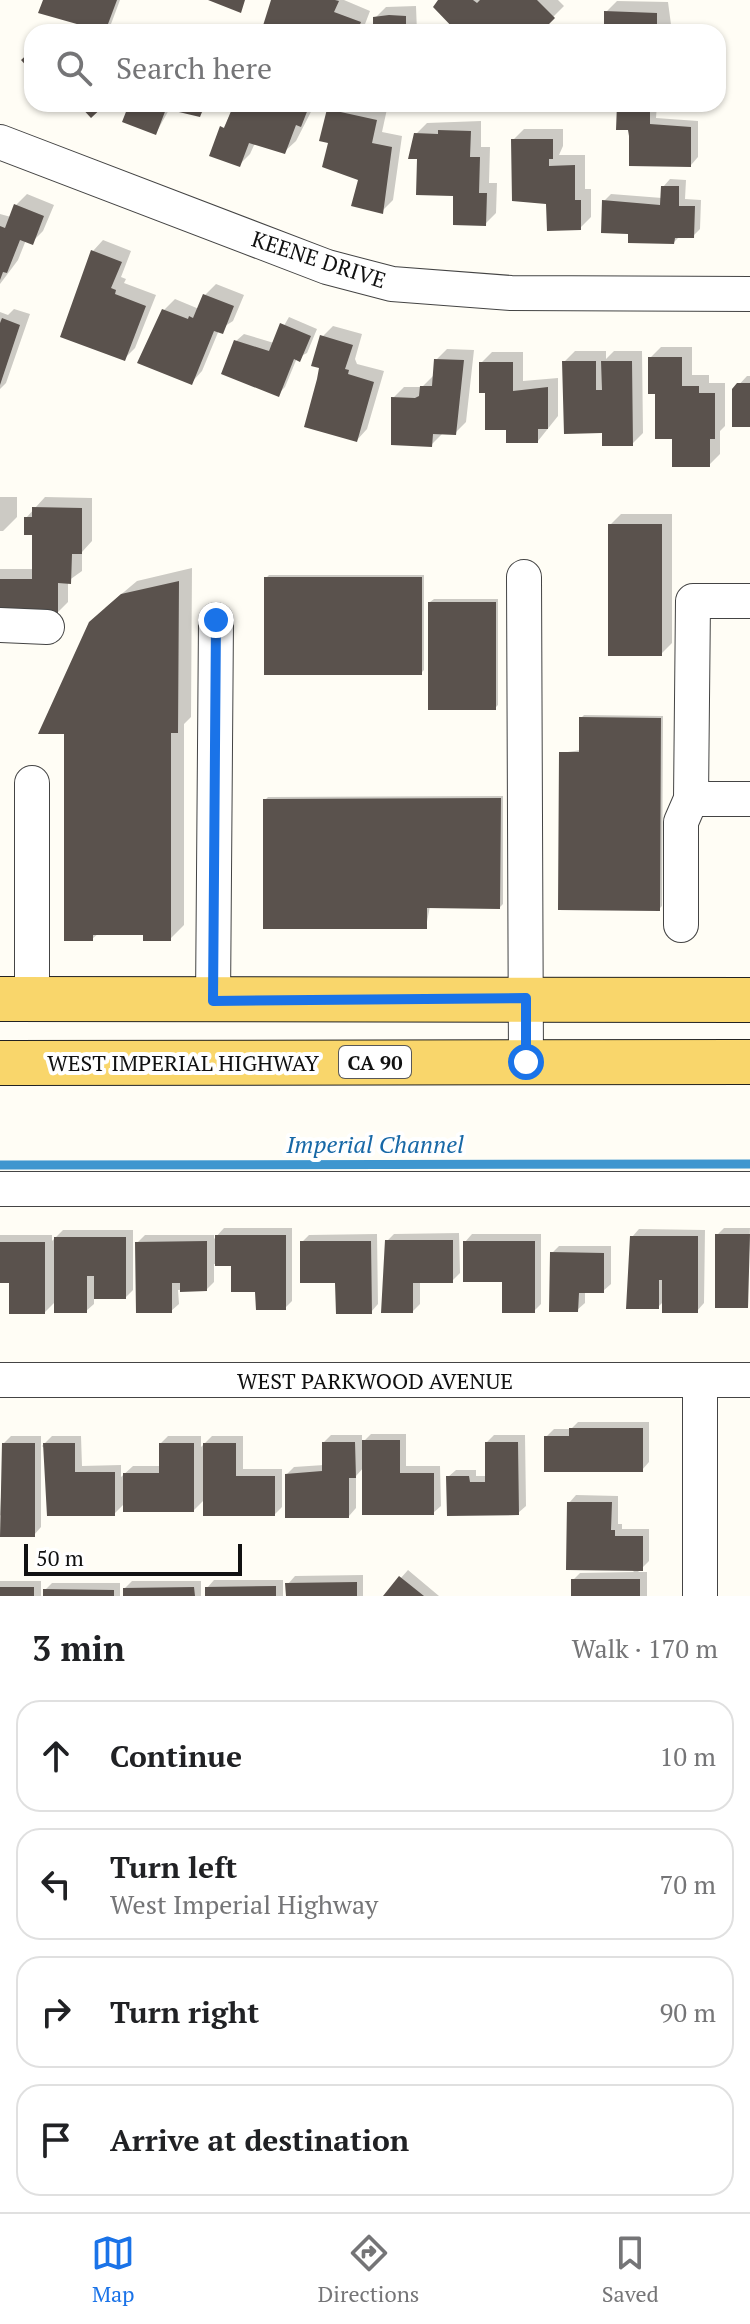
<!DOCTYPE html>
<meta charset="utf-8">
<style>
:root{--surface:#fff;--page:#f2f2f2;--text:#202124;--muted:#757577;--line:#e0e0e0;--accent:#1a73e8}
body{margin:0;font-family:"PT Serif",serif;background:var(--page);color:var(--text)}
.scale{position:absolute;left:24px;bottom:20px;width:218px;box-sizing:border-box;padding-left:8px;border:4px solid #111;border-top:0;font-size:22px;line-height:28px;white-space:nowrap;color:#111;-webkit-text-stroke:6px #fff;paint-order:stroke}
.stop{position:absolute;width:24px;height:24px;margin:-18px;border:6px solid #1a73e8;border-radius:50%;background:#fff}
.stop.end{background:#1a73e8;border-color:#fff;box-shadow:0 2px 8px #0008}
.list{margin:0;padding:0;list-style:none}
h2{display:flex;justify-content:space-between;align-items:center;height:104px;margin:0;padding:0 32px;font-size:34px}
h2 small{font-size:26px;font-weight:400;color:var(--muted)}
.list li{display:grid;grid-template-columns:52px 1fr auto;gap:24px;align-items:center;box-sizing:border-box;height:112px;margin:0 16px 16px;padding:0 16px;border:2px solid var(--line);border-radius:24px}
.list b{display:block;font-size:30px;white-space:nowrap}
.list p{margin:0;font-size:26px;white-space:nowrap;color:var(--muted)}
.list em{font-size:26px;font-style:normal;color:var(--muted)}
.icon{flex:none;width:44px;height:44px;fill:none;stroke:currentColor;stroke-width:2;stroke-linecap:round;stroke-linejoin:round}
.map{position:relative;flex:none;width:750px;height:1596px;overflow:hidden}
.search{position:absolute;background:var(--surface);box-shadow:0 2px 6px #0004;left:24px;right:24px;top:24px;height:88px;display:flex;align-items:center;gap:20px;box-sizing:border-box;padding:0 28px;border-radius:24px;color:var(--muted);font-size:30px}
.sheet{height:616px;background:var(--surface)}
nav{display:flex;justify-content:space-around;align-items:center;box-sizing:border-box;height:112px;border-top:2px solid var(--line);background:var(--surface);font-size:22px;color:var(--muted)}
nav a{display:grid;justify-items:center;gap:4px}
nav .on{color:var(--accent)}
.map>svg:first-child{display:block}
</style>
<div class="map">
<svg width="750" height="1596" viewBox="0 0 750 1596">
<rect width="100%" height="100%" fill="#fffdf5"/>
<path fill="#0003" d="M45,0H120L111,24L104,31Z
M274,0H344L370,11L362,32H263Z
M440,0H558L564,6L538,32H460Z
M617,1L668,2L672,32H606V12Z
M416,6L417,32H375V18L386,7Z
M60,26L66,32H53Z
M131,104H209L200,115L170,108L156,133Z
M235,104H315L296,141L284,152L255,143L250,154L239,165L211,155Z
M334,104H363L387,109L382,132L402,136L393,200L382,211L330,141L329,110Z
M619,104H657L656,118L698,121V157L691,165L629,128Z
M481,121V147H490L489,183H497L496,213L485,224L419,157L416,134L427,123Z
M524,129H563V146L559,155H585V189H591V217L580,228L548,203L513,140Z
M670,179L686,180L685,199L701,200L700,229L693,236H680L674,242L604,201L611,194L662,198L663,187Z
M27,194L54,205L43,231L32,242L26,240L18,260L0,284V214L11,217L16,205Z
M103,240L131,251L121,277L126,279L124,283L156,295L135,348L124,359L93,251Z
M216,284L244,295L233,321L219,330L202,371L192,382L164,310L175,299L199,309L205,295Z
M14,309L30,314L6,383L0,389V312L8,315Z
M289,317L317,329L307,353L297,358L285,387L278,394L236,341L244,334L274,343Z
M333,326L362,334L355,359L357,364L384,371L367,429L357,440L319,379L322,337Z
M661,347H692V375H709V383H725V426L720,431V454L709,465L674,437L650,358Z
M447,349L474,350L466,422L455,433L442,434L431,445L391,430L393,398L404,387H422L433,376L436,360Z
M575,351H606V359L614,351H642L643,433L632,444L564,362Z
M492,352H523V381L558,378V416L538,441L487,391L481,363Z
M747,376H750V425L734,390Z
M0,497H17V517L3,531H0Z
M45,497L92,498V541L82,552V571L68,581V602L57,613L0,612V569H34V533L26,518Z
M621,514H672V643L661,654L610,525Z
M192,568L191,717L184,724V925L170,939L145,933H99L92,939L105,608L137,581Z
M269,575H424V670L421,673L266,578Z
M434,599H498V705L495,708L430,602Z
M584,715L663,716L662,906L659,909L561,753L581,750V718Z
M503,796V904L500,907L430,906L426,927L265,800L268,797Z
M224,1228H292V1301L285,1308L257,1290L233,1264H214V1282L207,1289L178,1290L179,1304L171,1311L137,1243L145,1235H214V1239Z
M724,1228H750L747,1306L717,1235Z
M639,1229L705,1230L704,1303L697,1311L664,1301L658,1307L632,1237Z
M63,1230H133V1290L126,1297H94V1304L86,1311L56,1301L45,1312L11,1281H0V1235H52V1241Z
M459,1233L460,1273L452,1281H420V1304L413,1311L387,1241L394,1234Z
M377,1234L378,1304L371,1312L302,1242L309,1235Z
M472,1234H541V1304L534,1311L465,1242Z
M559,1246H611V1284L603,1291H585V1303L577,1310L552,1253Z
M578,1422H649V1462L642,1470L546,1437L554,1429H571Z
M371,1434H406V1466H440L441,1506L433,1513L364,1467L356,1476V1508L349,1516L287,1474L294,1467L324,1465V1442L331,1435H362V1443Z
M494,1435H525L526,1506L518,1513L448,1477L456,1470H476V1476H487V1442Z
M11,1436H41V1527L34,1535L0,1515L4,1443Z
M52,1436H81L82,1466L121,1465V1477L133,1466H161V1443L168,1436H201V1447L212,1436H243V1469H282V1507L275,1514L205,1499L194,1510L125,1503L114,1514L42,1446Z
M576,1495L618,1496V1524H622V1529H649V1561L638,1572H647V1596H573V1580L580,1573L634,1572L569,1503Z
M408,1570L439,1596H385Z
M363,1575V1596H288V1584L295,1576Z
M214,1580H283V1596H207V1588Z
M0,1581H41V1596H0Z
M132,1581H201V1596H125V1588Z
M52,1583H120V1596H45V1590Z"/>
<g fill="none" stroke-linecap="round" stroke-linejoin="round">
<path stroke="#3f96cf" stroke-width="9" d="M0,1165L750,1164"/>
</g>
<path fill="#5a524d" d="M43,0H117L105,32L38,13Z
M208,0H245L241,13Z
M271,0H335L339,1L334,12L361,22L357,32H261Z
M438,0H473L477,3L480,0H537L555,18L541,32H457L433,7Z
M604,11L657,13V32H604Z
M389,15L406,16V32H373V17Z
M32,50V72L21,60Z
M78,104H106L91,118Z
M129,104H205L200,117L166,109L156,135L122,122Z
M234,104H296L308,109L301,127L296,125L285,154L249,143L240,167L209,156L220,126L224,128Z
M617,104H650V124L691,127V167L629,166V136L628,130H616Z
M327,109L377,120L372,143L392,147L383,214L351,206L358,180L322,167L328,143L319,141Z
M438,130L471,131L470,157H480L479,193H487L486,226L453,225V196L416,195L417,159H408L414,133L438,134Z
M511,139H553V159H549V166L575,165V200H581V230L547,231L546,204L512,201Z
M661,186H679V206H695L694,238H675L674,244L628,243V234L601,233L602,200L660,205Z
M14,204L44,216L33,245L20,240L7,273L3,272L0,280V226L5,228Z
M91,250L122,262L111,288L116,290L115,294L146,306L125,361L60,337Z
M203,294L234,306L223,334L214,331L192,385L137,363L162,309L188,319L189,316L193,318Z
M2,318L20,325L0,385V323Z
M280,323L311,336L300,362L294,359L279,397L221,374L234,340L269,351Z
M320,335L353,345L345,369L349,370L348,374L374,382L357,442L304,427L317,379L319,368L311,366Z
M648,357H682V386H699V393H715V439H710V467H672V439H655V394H648Z
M434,359L464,360L456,435L433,434L432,447L391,445V397L415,398L419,396L420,386H432Z
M562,361H596V390H602L601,361H632L633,446H602V433L564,434Z
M479,362H513V391L548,387V429H538V443H506V430H485V393H479Z
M737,383H750V427H732V389Z
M32,507L82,508V554H72L71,584L58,583V615L0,614V579H32V535H24V517H32Z
M608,524H662V656H608Z
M264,577H422V675H264Z
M179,581L178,733H171V941H143V935H93V941H64V734H38L89,622L121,594Z
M428,602H496V710H428Z
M579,717L661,718L660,911L558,910L559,752H579Z
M501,798L500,909L427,908V929H263V799Z
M715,1234H750L748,1308H715Z
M215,1235H286V1310H256L255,1292H231V1266H215Z
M630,1236H698V1313H662V1280H659V1309H626Z
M54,1237H126V1299H94V1276H87V1313H54Z
M385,1240H453V1283H413V1313H381Z
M207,1241V1291L180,1292V1283H172V1313H136L135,1242Z
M300,1241H371L372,1314H336L335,1283H300Z
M463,1241H535V1313H502V1282H463Z
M0,1242H45V1314H9V1283H0Z
M550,1252L604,1253V1293H579L578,1312H549Z
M569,1428H643V1472H544V1436H569Z
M362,1440H400V1473H434V1515H362Z
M322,1442H355L356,1478H349V1518H285V1474L322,1471Z
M485,1442H518L519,1515L447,1516L446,1476H469L470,1482H485Z
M2,1443H35V1537H0Z
M43,1443H75V1472H115V1516H47Z
M159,1443H194V1512H123V1473H159Z
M203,1443H236V1476H275V1516H203Z
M567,1502H612L611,1530H615V1536H643V1571L566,1570Z
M399,1576L424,1596H383Z
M571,1579H640V1596H571Z
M357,1582V1596H286L285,1583Z
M276,1586V1596H205V1587Z
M0,1587H34V1596H0Z
M194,1587L195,1596H123V1588Z
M43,1589L114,1590V1596H43Z"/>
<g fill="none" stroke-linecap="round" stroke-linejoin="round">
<defs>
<path id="minor" d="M0,142L327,267L392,284L511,293L750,294
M524,577L526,1062
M750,601H693L691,799H750
M0,625L47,627
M32,783V999
M681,925V822L691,799
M213,1001L216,620
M0,1189H750
M0,1380H750
M700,1596V1380"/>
<path id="major" d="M0,999L750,1000
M0,1063L750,1062"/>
</defs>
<use href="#minor" stroke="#444" stroke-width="36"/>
<use href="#major" stroke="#222" stroke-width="46"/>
<use href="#minor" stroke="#fff" stroke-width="34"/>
<use href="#major" stroke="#f9d66b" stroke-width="44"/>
</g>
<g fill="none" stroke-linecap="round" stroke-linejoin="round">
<path stroke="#1a73e8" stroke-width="10" d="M216,620L213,1001L526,998V1062"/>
</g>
<g text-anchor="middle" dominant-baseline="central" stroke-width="8" stroke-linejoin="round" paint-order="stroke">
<rect fill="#fff" stroke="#585858" stroke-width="2" x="339" y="1046" width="72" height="32" rx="6"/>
<g font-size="20" font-weight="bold" fill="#111">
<text x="375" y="1062">CA 90</text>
</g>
<g font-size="22" fill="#111" stroke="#fff">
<text transform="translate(319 259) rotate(18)">KEENE DRIVE</text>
<text x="183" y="1062">WEST IMPERIAL HIGHWAY</text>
<text x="375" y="1380">WEST PARKWOOD AVENUE</text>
</g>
<g font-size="24" font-style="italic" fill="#1768a6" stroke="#fff">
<text x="375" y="1144">Imperial Channel</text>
</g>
</g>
</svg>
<div class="scale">50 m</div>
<div class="stop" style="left:526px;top:1062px"></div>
<div class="stop end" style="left:216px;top:620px"></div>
<div class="search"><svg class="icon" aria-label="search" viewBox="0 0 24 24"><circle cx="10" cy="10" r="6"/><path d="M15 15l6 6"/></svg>Search here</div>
</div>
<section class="sheet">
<h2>3 min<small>Walk · 170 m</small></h2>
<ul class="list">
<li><svg class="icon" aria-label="ahead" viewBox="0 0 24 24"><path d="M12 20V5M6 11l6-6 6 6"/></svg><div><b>Continue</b></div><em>10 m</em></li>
<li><svg class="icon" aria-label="left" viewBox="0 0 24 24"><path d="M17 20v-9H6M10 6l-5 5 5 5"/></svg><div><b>Turn left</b><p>West Imperial Highway</p></div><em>70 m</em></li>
<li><svg class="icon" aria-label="right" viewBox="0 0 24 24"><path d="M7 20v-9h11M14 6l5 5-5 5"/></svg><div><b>Turn right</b></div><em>90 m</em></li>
<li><svg class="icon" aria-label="arrive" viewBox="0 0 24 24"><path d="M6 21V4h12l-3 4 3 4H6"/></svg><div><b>Arrive at destination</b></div></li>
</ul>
</section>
<nav>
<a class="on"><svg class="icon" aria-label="map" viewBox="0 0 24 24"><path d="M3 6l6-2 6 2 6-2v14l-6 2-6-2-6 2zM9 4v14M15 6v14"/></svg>Map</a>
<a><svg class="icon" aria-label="directions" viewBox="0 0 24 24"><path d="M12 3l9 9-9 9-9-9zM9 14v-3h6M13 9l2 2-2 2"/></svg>Directions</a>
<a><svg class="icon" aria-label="saved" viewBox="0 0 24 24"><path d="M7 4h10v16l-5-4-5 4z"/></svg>Saved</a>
</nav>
